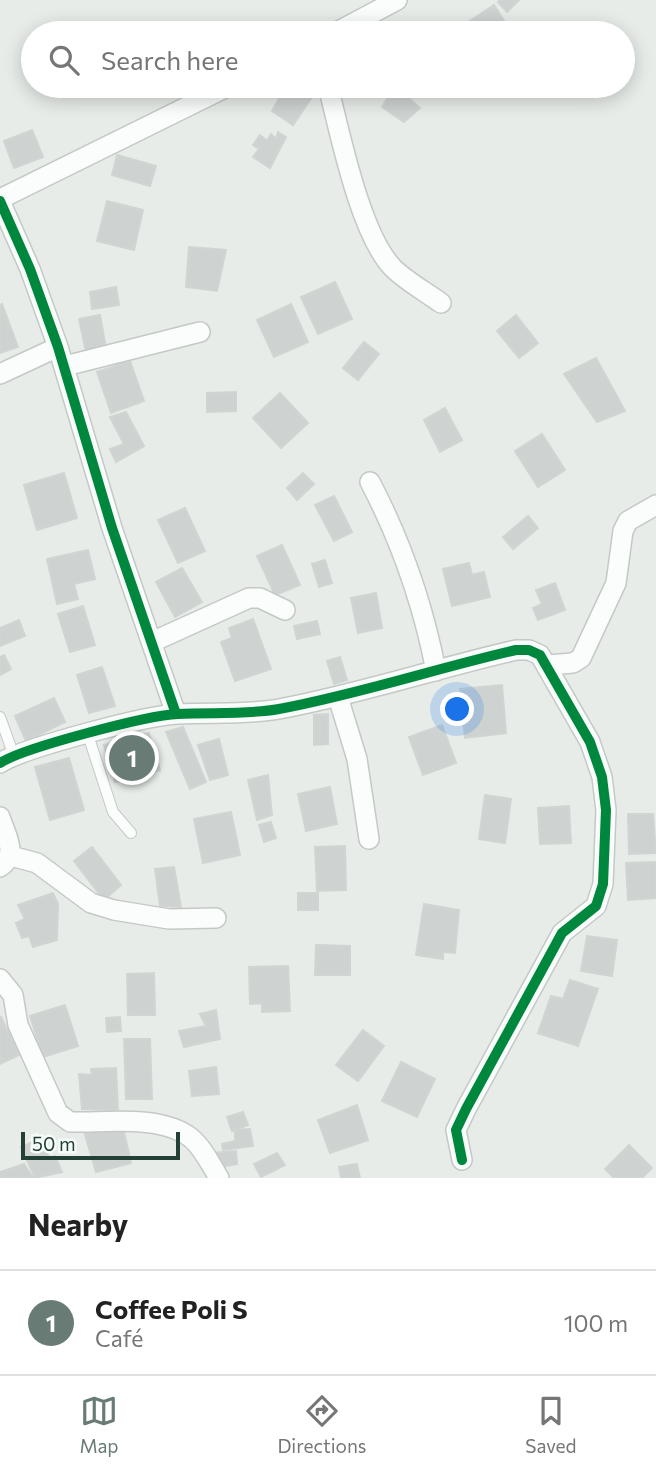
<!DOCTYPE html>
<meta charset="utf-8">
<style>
:root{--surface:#fff;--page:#f2f2f2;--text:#222;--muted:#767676;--line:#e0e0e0;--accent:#687c75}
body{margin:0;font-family:Commissioner,sans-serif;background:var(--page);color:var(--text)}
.scale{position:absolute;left:21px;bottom:18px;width:159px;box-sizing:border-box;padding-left:7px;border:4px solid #234037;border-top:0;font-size:19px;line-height:24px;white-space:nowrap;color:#234037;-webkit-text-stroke:5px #f6faf8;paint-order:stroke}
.you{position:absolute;left:458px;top:710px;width:24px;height:24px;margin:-18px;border:5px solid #fff;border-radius:50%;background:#1a73e8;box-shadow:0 0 0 10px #1a73e833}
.badge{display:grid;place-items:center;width:46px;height:46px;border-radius:50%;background:var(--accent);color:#fff;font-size:23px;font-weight:700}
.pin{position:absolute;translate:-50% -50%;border:4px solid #fff;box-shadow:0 2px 7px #0006}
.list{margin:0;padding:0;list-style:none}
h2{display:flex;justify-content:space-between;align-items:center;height:91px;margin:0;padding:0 28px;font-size:30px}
h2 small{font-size:23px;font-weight:400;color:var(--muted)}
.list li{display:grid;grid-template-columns:46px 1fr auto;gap:21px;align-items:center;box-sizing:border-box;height:105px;padding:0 28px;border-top:2px solid var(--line)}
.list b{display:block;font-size:26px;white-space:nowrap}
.list p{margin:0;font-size:23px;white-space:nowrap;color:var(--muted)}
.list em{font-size:23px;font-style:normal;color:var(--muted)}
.icon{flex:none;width:38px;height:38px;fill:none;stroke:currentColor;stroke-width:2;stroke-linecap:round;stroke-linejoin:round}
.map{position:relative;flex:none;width:656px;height:1178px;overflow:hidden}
.search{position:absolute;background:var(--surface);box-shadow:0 4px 18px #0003;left:21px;right:21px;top:21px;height:77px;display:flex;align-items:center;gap:18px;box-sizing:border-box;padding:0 24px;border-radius:38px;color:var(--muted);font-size:26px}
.sheet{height:196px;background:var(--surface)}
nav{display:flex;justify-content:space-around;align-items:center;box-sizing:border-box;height:98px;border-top:2px solid var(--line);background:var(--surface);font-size:19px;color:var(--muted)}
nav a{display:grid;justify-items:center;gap:4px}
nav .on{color:var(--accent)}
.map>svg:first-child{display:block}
</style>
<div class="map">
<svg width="656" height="1178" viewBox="0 0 656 1178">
<rect width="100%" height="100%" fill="#e7ece9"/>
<path fill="#ced3d1" stroke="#d0d5d2" stroke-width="2" d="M500,0H519L507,12L498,2Z
M494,5L510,30L505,33H469L464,25Z
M286,86H300L312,97L293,125L272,111Z
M395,86L420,108L404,122L382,107Z
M32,130L43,157L14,168L4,141Z
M278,132L286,137L270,168L253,157L259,149L253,145L260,135L267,141L271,134L276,139Z
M117,155L156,166L150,186L112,175Z
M107,201L143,210L134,250L97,241Z
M189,247L226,250L217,291L186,287Z
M335,282L352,319L318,334L301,297Z
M116,287L119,305L92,309L90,292Z
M2,304L18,347L0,353V305Z
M291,304L308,342L274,357L257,320Z
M100,315L106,348L86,352L79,319Z
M516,315L538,343L519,358L497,331Z
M364,342L379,354L358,380L343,368Z
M596,358L625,411L597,422L564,374Z
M130,361L144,401L111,413L97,372Z
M236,392V411L207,412V393Z
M280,393L308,423L281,448L253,418Z
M445,408L462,440L440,452L424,420Z
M126,412L144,446L116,462L110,449L124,444L110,417Z
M542,434L565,470L538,487L515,451Z
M64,473L77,518L37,530L24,485Z
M303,473L314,484L297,500L287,488Z
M334,496L352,532L334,541L315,505Z
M185,508L205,551L178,563L158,520Z
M528,516L538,528L513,549L503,537Z
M282,545L300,585L275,595L257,556Z
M88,550L95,579L74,584L78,599L57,604L47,559Z
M325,560L332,583L319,587L312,564Z
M469,563L472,575L484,572L490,597L452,606L443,569Z
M182,568L202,602L175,617L156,582Z
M555,583L565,610L538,620L533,608L542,604L536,590Z
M376,593L382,628L358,633L351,598Z
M83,606L95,645L70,652L58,614Z
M253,619L271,669L235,681L221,642L232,638L229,628Z
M19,620L25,636L0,646V628Z
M317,621L320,634L297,639L294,626Z
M4,655L11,669L0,675V657Z
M340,657L347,680L334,684L327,661Z
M102,667L115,706L89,713L77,675Z
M502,685L506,733L465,738L460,689Z
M54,698L65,722L26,741L15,716Z
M328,714V744L314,745V715Z
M442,725L456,763L423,775L409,737Z
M183,727L206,782L190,789L166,732Z
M149,733L160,770L115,782L104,745Z
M219,739L228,775L210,780L198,745Z
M69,758L84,810L50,820L35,767Z
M268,775L272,815L257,820L248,780Z
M330,787L337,824L306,831L298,794Z
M485,795L511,799L505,843L479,839Z
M569,806L571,843L540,844L538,808Z
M231,812L240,855L203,863L194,819Z
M628,814H653L656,853L629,854Z
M271,822L276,838L264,842L259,825Z
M345,846L346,890L317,891L315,847Z
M92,847L121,885L104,900L74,861Z
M656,862V898L628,900L626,863Z
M174,867L181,907L160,906L155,869Z
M53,893L58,904L57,940L33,947L29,936L22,938L16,923L25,919L18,905Z
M298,893H318V910H298Z
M424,904L459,910L455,953L443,952V959L416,955Z
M587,936L617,940L612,976L581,971Z
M316,945L350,946V975H315Z
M288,966L290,1011L262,1012V1003L250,1004L249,967Z
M154,973L155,1015H128L127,974Z
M570,980L598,989L578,1046L538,1033L551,996L563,999Z
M65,1005L78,1046L43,1057L30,1016Z
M216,1010L220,1039L184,1047L179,1031L206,1026L200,1014Z
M1,1017L19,1055L0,1064V1018Z
M120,1017L121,1031L107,1032L106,1018Z
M363,1030L384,1046L358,1081L336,1065Z
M124,1039H150L152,1099H126Z
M401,1062L435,1079L417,1117L382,1101Z
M216,1067L219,1094L192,1096L189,1071Z
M116,1068L118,1110L82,1109L79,1074L92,1075L91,1069Z
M357,1105L368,1140L330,1153L318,1120Z
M243,1112L248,1125L232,1131L227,1117Z
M123,1127L131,1163L96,1172L84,1131Z
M250,1129L253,1146L223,1150L222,1144L235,1141V1130Z
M42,1138L49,1158L55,1156L62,1172L35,1178L21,1147Z
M629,1145L652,1168L642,1178H614L605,1169Z
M236,1151L237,1164L215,1168L212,1153Z
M277,1153L285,1165L261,1177L254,1164Z
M24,1164L33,1178H0V1172Z
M357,1164L360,1178H341L339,1167Z"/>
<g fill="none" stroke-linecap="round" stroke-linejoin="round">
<defs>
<path id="service" d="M0,717L14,756
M88,735L113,812L131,833"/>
<path id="minor" d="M335,33L397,0
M328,86C340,133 360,234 393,268C406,281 426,292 441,303
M0,199L229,86
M0,201L30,269L58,347L112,528L176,714
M65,366L200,332
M0,374L58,347
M370,482C402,543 423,604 436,671
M152,642L249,598H260L285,610
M548,665L573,663L581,658L616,583L623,531L628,521L656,505
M338,697L357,759L369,839
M0,763C23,748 148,715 178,714C212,712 245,715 279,709C360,694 437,668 516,650H529L540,655L590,742L602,777L606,810L603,884L596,906L562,933L466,1109L456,1130L462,1160
M0,817C6,836 19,854 0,867
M11,856L37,863L91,903L114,910L169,919L216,918
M0,979L13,995L18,1025L58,1113L70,1122C105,1123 161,1114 191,1138C203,1148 211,1165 219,1178"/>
</defs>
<use href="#service" stroke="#c4c9c6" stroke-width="12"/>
<use href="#minor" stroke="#c4c9c6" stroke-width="22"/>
<use href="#service" stroke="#fbfcfc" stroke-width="10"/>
<use href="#minor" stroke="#fbfcfc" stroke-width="19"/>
<defs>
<path id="cycleway" d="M0,201L30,269L58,347L112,528L176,714
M0,763C23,748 148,715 178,714C212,712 245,715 279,709C360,694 437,668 516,650H529L540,655L590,742L602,777L606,810L603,884L596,906L562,933L466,1109L456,1130L462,1160"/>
</defs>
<use href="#cycleway" stroke="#f6faf8" stroke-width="15"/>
<use href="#cycleway" stroke="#00873e" stroke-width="10"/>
</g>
</svg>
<div class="scale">50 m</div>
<div class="you"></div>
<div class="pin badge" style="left:132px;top:758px">1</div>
<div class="search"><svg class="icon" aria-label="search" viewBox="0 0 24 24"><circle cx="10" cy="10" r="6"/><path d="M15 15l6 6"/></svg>Search here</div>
</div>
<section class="sheet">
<h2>Nearby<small></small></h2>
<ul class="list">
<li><span class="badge">1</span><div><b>Coffee Poli S</b><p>Café</p></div><em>100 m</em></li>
</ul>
</section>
<nav>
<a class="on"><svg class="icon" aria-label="map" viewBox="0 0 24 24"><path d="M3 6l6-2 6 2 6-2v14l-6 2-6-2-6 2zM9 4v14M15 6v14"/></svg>Map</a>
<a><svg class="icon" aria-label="directions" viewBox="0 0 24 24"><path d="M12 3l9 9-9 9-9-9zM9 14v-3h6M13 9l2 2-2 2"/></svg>Directions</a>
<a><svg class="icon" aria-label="saved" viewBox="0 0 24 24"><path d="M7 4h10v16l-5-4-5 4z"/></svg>Saved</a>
</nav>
